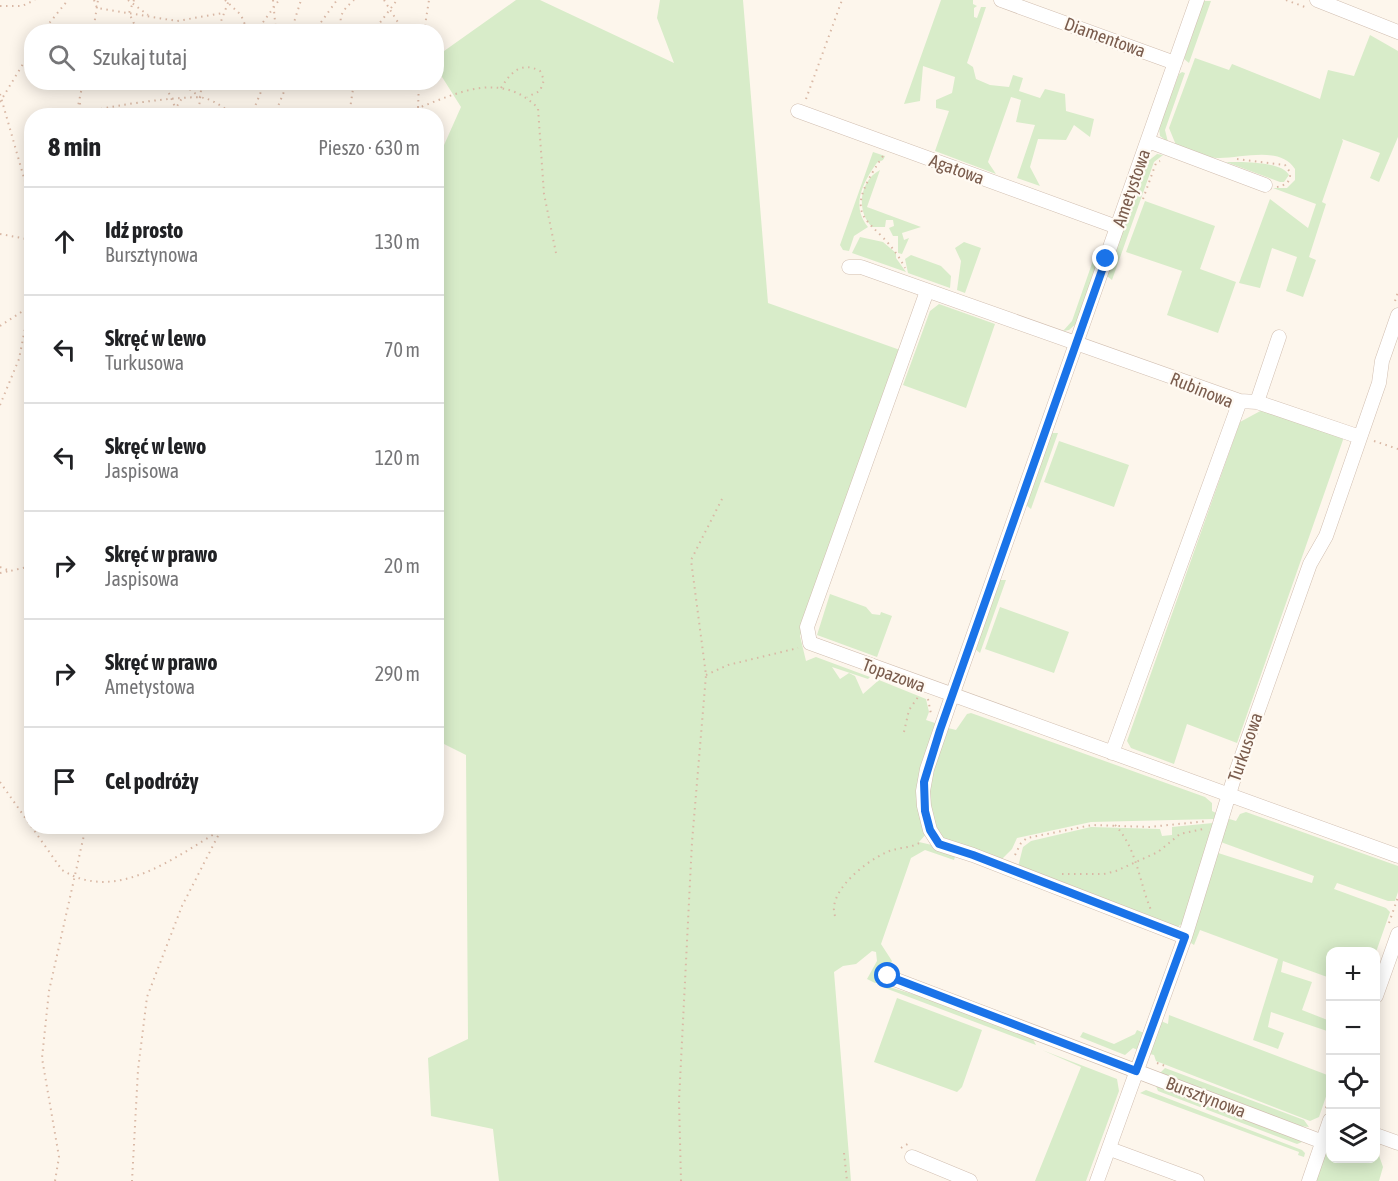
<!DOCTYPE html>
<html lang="pl">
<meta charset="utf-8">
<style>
:root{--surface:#fff;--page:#f6f6f6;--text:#202124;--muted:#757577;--line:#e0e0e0}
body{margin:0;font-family:"Asap Condensed",sans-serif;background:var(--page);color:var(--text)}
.controls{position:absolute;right:18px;bottom:18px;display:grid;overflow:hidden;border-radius:12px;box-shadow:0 3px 15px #0003}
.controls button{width:54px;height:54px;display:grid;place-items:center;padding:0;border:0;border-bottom:2px solid var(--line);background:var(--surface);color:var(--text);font:30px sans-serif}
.stop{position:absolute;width:18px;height:18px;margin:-14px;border:4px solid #1a73e8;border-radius:50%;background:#fff}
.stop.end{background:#1a73e8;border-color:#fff;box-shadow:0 2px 6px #0008}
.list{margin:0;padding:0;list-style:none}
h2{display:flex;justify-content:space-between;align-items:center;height:78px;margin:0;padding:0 24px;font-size:26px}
h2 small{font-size:20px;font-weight:400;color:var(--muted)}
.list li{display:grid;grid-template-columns:39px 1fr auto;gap:18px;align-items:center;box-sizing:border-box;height:108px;padding:0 24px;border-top:2px solid var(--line)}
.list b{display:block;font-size:22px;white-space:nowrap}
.list p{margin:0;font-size:20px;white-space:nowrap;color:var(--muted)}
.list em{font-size:20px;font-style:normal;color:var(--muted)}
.icon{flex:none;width:33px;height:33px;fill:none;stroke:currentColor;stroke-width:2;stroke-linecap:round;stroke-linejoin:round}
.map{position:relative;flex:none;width:1398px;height:1181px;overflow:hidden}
.search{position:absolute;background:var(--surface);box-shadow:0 3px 15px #0003;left:24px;top:24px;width:420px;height:66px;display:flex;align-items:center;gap:15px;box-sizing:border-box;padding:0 21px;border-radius:24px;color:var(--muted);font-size:22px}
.panel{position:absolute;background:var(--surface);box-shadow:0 3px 15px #0003;left:24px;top:108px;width:420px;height:726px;border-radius:24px}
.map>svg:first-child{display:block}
</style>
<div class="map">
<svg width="1398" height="1181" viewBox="0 0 1398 1181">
<rect width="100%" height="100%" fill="#fdf6ec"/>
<path fill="#d8ecc9" d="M516,0H540L674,63L657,18L660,0H743L768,303L900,350L800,636L806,661L816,657L870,677L868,679L832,667L840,679L849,673L855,676L863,694L879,680L926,699L929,712L926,720L935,723L927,833L919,842L932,845L955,857L954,860L925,850L911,858L881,944L892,961L882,982L875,983L867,979L877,961L876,952L872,951L856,964L843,966L834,972L851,1181H499L493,1129L431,1116L428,1058L468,1039L466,755L436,740V163L461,107L437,69V56Z
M941,0H973V4L977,6L974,8V17L977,18L981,7H986L967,63L973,67L976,79L990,85L1009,87L1013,75L1023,78L1019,91L1040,98L1045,89L1065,94L1066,111L1094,119L1090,137L1074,125L1066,140L1038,139L1030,167L1040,186L1017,178L1035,125L1016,122L1021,100L1011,97L988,162L996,174L935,151L949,111L936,108V100L952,93L955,77L923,66L920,101L904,104Z
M1204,1H1211L1189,63L1184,59Z
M1370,35L1398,51V137L1379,182L1370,178L1380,153L1342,139L1343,141L1322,202L1326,204L1309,257L1316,260L1303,297L1286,291L1297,257L1272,248L1260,288L1239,283L1270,199L1308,228L1316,204L1273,188H1287L1295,180V169C1280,145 1240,159 1217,158C1204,158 1188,149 1176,145L1169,128L1195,58L1229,70L1232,64L1320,99L1328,70L1354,76Z
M1182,72L1185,73L1165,130L1168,142L1160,136L1159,127L1179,74Z
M873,152L885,156C882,164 881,158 876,164C862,184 851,206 868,227L854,236L849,251L843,250L840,245Z
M1157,154L1163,155L1154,162L1112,280L1107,276L1147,162Z
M1226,162C1241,162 1282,161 1289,175L1284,182H1280Z
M880,170L867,207L921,227L902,233L904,240L909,238L902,254L898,253V236H893L889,228L894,226L893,220H886L885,227H872C856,211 859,181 880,170Z
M1145,201L1215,226L1200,269L1236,282L1218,333L1167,315L1182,271L1126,252Z
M860,237L883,242L896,253V258L906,272L852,253Z
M964,242L981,248L965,293L957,290L961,261L955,248Z
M1096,252L1100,256L1077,323L1069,330L1063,331L1072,321Z
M911,255L941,266L951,276L950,288L908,273L905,259Z
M939,304L995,324L966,408L903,385L930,311Z
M1264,409L1344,437L1237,743L1187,724L1174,764L1131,748L1127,741L1240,422Z
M1052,433H1058L1031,509L1026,505Z
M1059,441L1129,465L1114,507L1044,482Z
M1000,580H1006L980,653L975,649Z
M830,594L866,607L872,614L880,615L881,612L892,616L877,657L817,635Z
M1000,607L1069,632L1054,673L985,649Z
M971,713L1205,797L1212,803V811L1216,813L1214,819L1091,822L1017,838L1012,849L1000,861C987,857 952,848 943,839C915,810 936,759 948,728L956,730L967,714Z
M1246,812L1398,866V892L1395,901H1388L1337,883L1334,889L1386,908L1390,912L1376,952H1330V978L1283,961L1281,972L1312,982L1302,1010L1330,1021V1032L1271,1012L1268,1027L1284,1033L1278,1049L1253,1040L1278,959L1200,930L1194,945L1188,941L1215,852L1312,883L1314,876L1218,841L1226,818L1236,821L1240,814Z
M1213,823L1182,924L1177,927L1018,867L1023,847L1031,841L1091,827L1160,829L1162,836L1172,835V827Z
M886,986L929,999L1033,1039L1036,1045L885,988Z
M897,998L982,1030L962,1087L957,1092L874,1062Z
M1169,1015L1330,1076V1085L1319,1117L1310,1121L1156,1061L1154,1055L1150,1054L1161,1021L1168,1024Z
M1137,1030L1144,1033L1138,1050L1133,1048L1125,1055L1080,1037L1083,1032L1114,1044L1135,1034Z
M1042,1050L1117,1079L1119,1091L1086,1181H1035L1081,1067Z
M1165,1068L1304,1120L1309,1127L1299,1126L1160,1073Z
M1156,1086L1299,1140L1302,1142L1297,1144L1158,1091Z
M1146,1090L1302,1150L1305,1153L1304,1157L1298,1155L1299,1152L1140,1093Z
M1330,1139V1158H1376V1147L1383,1167L1379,1181H1315Z"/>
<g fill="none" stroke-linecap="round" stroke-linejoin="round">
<defs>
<path id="street" d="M1001,0L1175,63
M1317,0L1398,32
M798,111L1117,227
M1148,141L1265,185
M849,267H861L1240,401L1257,402L1360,437
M927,291L807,627L810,643L1398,856
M1257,402L1279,337
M1112,753L1240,401
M1185,937L973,855L939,844L930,830L924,806L923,791L927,769L952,696L1197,0
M886,976L1323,1142
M1376,996L1398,934
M1376,1135L1398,1143
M1110,1149L1197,1181
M912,1157L970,1181
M1097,1181L1185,937L1234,778L1310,564L1326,536L1379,383L1382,361L1398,315
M1309,1181L1330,1120"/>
</defs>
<use href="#street" stroke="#d1beb0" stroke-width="15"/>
<path stroke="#d9b8a5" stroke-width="2" stroke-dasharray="1.5 4.5" stroke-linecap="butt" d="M94,0L97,8L177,21L223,13
M128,0L148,15
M134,0L129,13L138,32
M225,0L241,15L248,32
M273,0L276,32
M384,0L404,32
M1286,0L1305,7
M0,6H22L35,0
M42,32L68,0
M93,32L98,0
M217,32L229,0
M256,32L279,0
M291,32L301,0
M314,32L337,0
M343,32C337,16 343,10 354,0
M365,32L376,27
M373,32L397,0
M424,32L429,0
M164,82L179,116
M180,82L200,97
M419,82L418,108C460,92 501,71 538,108L544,194L556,253
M501,88C511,72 521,61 540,71L544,80L540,91L527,97
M0,94L32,206
M806,99L842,0
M0,102L32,49
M80,103L81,116
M76,116L83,82
M78,116C86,108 192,94 204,98C216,101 226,110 237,116
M171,116L182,98
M198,116L202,82
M251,116L265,82
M274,116L288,82
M349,116L354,82
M376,116L418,108L420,116
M883,156C834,228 877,213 905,268
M1237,159L1285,165L1290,172C1291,182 1286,185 1277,187
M1143,199L1156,163L1160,161
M0,234L32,240
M1395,301L1398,292
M0,326L32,305
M0,405L19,359L32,293
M1374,441L1398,449
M0,567L10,571L32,566
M0,573L9,571
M706,675L728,665L798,648
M928,699L931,714
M904,732L909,710L918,697
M0,782L62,870C116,904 175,857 221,830L182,906L147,997L138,1070L132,1181
M1115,825C1137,848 1139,882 1151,910
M220,826L221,830L225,826
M1015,855L1021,843L1027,838L1092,825L1149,827L1208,821
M1062,874H1104L1116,871L1158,852L1180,834L1203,829
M835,916C827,892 865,862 885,853C896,847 910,849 921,842
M1389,923L1398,897
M1157,1063L1168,1067
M1326,1108L1330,1094
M901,1148L911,1142
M844,1153L847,1181
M55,1181L59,1157L42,1058L49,991L86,826
M681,1181L679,1101L692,842L706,675L691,560L722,499"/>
<use href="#street" stroke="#fff" stroke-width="14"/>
</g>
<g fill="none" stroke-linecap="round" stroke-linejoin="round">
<path stroke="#1a73e8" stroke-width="8" d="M888,976L1136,1071L1185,937L973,855L939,844L930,830L925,811L924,782L940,730L1106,259"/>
</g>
<g text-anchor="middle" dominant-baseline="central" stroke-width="4.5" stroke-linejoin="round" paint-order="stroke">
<g font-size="18" fill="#7a5c4d" stroke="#fffaf3">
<text transform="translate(1105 37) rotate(20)">Diamentowa</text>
<text transform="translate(957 169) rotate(20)">Agatowa</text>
<text transform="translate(1131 188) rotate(-71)">Ametystowa</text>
<text transform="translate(1202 390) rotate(22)">Rubinowa</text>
<text transform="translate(894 675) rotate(20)">Topazowa</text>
<text transform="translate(1245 747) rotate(-71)">Turkusowa</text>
<text transform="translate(1206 1097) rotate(21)">Bursztynowa</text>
</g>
</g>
</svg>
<div class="controls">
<button>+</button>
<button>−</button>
<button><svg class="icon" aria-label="locate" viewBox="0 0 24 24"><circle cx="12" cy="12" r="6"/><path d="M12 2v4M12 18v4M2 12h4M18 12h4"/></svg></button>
<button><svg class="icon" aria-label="layers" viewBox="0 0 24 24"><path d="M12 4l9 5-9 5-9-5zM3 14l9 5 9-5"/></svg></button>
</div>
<div class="stop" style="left:888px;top:976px"></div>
<div class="stop end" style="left:1106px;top:259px"></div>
<div class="search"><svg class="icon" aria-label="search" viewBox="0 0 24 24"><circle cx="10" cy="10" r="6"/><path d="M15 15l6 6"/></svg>Szukaj tutaj</div>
<section class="panel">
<h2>8 min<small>Pieszo · 630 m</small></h2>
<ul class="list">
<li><svg class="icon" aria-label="ahead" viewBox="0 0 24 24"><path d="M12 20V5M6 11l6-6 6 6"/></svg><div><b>Idź prosto</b><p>Bursztynowa</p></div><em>130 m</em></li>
<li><svg class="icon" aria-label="left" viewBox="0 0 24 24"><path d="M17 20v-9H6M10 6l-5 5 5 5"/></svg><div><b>Skręć w lewo</b><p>Turkusowa</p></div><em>70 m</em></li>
<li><svg class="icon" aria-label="left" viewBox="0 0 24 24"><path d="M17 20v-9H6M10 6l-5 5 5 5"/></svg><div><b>Skręć w lewo</b><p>Jaspisowa</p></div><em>120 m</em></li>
<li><svg class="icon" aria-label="right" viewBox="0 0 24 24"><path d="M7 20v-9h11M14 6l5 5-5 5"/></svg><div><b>Skręć w prawo</b><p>Jaspisowa</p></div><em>20 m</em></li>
<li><svg class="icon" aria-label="right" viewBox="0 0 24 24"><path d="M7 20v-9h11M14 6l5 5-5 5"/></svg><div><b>Skręć w prawo</b><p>Ametystowa</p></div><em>290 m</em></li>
<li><svg class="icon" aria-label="arrive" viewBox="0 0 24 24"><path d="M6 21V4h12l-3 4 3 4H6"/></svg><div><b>Cel podróży</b></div></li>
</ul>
</section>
</div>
